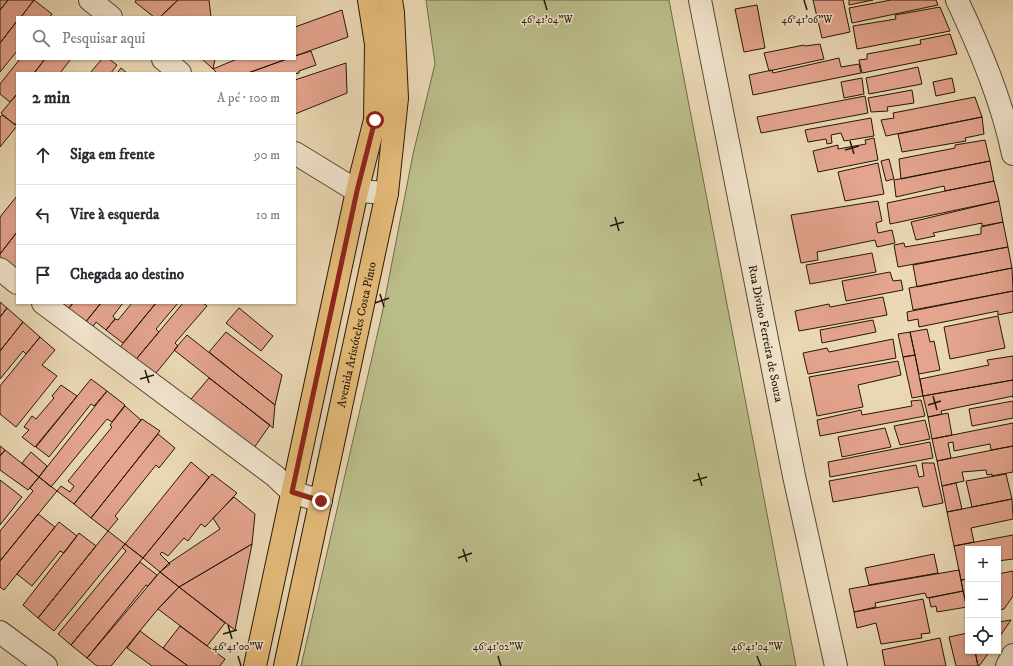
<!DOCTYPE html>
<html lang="pt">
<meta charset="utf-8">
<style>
:root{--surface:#fff;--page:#f2f2f3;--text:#2b2b33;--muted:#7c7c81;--line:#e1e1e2}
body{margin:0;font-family:"IM FELL DW Pica",serif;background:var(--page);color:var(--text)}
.controls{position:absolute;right:12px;bottom:12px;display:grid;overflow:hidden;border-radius:0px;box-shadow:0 1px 3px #0004}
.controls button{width:36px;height:36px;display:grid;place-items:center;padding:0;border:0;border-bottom:1px solid var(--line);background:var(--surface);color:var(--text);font:20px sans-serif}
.stop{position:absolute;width:12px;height:12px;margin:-9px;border:3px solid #8f2418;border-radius:50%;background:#fff}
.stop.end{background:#8f2418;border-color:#fff;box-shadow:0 1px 4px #0008}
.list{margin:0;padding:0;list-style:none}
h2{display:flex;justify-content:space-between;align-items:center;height:52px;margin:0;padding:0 16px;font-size:17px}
h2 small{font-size:13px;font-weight:400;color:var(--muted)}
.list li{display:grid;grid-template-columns:26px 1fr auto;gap:12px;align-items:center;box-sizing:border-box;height:60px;padding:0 16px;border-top:1px solid var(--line)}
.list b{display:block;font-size:15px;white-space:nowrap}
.list em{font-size:13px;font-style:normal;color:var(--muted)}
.icon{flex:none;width:22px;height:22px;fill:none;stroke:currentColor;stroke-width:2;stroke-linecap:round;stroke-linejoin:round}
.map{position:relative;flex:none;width:1013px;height:666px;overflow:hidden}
.search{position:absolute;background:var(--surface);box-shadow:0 1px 3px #0004;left:16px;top:16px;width:280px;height:44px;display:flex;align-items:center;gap:10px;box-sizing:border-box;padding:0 14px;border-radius:0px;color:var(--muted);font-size:15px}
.panel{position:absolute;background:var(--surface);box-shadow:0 1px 3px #0004;left:16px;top:72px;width:280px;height:232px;border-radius:0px}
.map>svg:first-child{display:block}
</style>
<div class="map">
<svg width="1013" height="666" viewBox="0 0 1013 666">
<rect width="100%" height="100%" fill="#ebd9b5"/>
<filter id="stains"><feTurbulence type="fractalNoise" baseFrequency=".005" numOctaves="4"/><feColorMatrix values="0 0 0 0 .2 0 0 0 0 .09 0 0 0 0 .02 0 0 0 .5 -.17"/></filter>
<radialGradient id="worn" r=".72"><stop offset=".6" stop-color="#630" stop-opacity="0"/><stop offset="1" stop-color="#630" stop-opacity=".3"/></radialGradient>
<path fill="#bbbe8b" stroke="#706a4a" d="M426,0H669L796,666H301L382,314L413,154L435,64Z"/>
<path fill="#e4a48e" stroke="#251708" d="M0,0H8L0,10Z
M8,0H34L21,17H17V21L0,43V10Z
M34,0L52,14L50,17H21Z
M136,0H178L160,17H154L135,2Z
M178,0H209L211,17H160Z
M813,0H843L850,32L822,38Z
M849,0H873L849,5Z
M891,0H936L938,5L852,23L849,8Z
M757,5L765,48L744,52L735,9Z
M940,7L950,31L857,49L853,26L896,19L895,15Z
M342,10L348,37L295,56V27Z
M17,21V51L0,72V43Z
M950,34L957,54L862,73L859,60L867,59V54L921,44L920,40Z
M820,44L824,59L769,71L764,53L804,45L805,46Z
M311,51L316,65L299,71V73L295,74L248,73L287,59H295V56Z
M839,58L841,67L859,64L861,73L753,95L749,75L772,70L773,73Z
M20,59H45L34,73H17V94L10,102L0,94V84Z
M45,59H71L60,73H34Z
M102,59H109L117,65L111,73H90Z
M202,59H215L213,69Z
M237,59H287L248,73H217L213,69Z
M346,63L347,93L295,114V80Z
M918,67L922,84L869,94L866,78Z
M121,68L127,73H117Z
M862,78L864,94L844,98L841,82Z
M952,78L955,92L936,96L933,82Z
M912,90L914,103L887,107L888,111L871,112L868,98Z
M17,94V122L15,125L1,113Z
M865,96L868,113L761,133L757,117Z
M975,97L982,117L886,136L881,120L894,118L893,113Z
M2,115L17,126L0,147V117Z
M982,117L984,134L965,138L966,141L902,152L898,134Z
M871,118L874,136L844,141L841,133L831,135L832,143L827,144L826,139L808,142L805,130Z
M874,138L878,160L818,172L813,151L838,145V149L866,144L865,140Z
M985,140L990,161L901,179L899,159L955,148V145Z
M889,159L894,179L886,181L881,161Z
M990,161L994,181L945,191L944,186L896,197L894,180Z
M878,163L884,194L845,201L838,172Z
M994,181L999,201L890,224L887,203Z
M17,196V232L0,254V217Z
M878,201L882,221L876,223L878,233L892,230L895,243L877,247L875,240L817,252L818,260L801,263L791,215Z
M999,201L1003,222L982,226V223L933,233L935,236L916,240L911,222Z
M1003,222L1008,247L898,267L894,245L904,243L905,247L981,234V227Z
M17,232V266L14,270L0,258V254Z
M1008,247L1012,268L917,287L913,265Z
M872,253L876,272L810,284L806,265Z
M1012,268L1013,291L913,310L909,288Z
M890,272L893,281L901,280L903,290L846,301L842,281Z
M1013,291V312L998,315V311L919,327L918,319L908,321L907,312Z
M883,297L887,315L799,331L795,311L829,304L830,307Z
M0,302L7,308L0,317Z
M55,303H73L66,312Z
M73,303H101L83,325L66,312Z
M101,303H123L113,316L115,319L106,330L96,322L92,328L85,323Z
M132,303H156L123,343L106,330L115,319L118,320Z
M156,303H178L156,329L159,332L133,363L117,351Z
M183,303H203L207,306L175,343L178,346L152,378L133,363Z
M7,308L23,322L0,351V317Z
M239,308L273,336L261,351L226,323Z
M998,316L1005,348L950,359L944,327Z
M873,320L876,332L822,343L820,330Z
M23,322L40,337L26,354L23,351L0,379V351Z
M927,329L930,342L934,341L940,370L919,374L910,332Z
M226,332L282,375L275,405L209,352Z
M910,332L915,355L903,357L898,334Z
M187,335L275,405L273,428L174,350Z
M40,337L55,350L42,365L57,376L16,427L0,414V386Z
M893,339L896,358L808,374L803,353L827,348L829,352Z
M915,355L923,396L912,398L903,357Z
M1013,356V380L923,396L920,379L989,365L987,360Z
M898,361L901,375L858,385L863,407L817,416L809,377Z
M209,378L270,425L249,455L186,405Z
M91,379L107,391L94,406L91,404L49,457L36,447Z
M1013,380V398V396L941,411L942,414L928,417L923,396Z
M61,385L77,396L35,447L22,437L29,430L24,427L32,416L36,419L54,398L52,396Z
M107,391L125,405L112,422L107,419L51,487L39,477Z
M921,400L925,416L820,436L817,420L861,410L862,415L912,406L911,401Z
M1013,401V418L972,426L969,409Z
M125,406L141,420L74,504L57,491L61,486L70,492L74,486L68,481L112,427L110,425Z
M948,413L952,435L932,439L928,417Z
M142,419L160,431L91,518L74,504Z
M925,420L930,439L900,445L894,426Z
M1013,423V446L991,450L990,444L954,451L953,442L948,443L951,458L937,461L932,439Z
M885,428L891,447L842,457L838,437Z
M158,434L175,448L159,468L156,465L115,516L118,519L108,531L91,518Z
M930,442L933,458L830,477L828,462Z
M0,446L5,450L0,456Z
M1013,446V472L992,476V474L987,475L986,470L962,472L964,481L942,486L937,461Z
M5,450L39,477L28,490L0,470V456Z
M31,452L47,466L39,477L22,463Z
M191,462L209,477L143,558L125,544Z
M922,463H934L943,503L923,507L918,487L833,502L829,481L916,465L919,477L924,476Z
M212,474L237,493L205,527L201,524L188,541L184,538L168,556L162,552L160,554L169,563L160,572L143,558Z
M1006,474L1012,499L972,507L966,481Z
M39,477L57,491L0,561V531L33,491L30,488Z
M0,480L22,497L0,525Z
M956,483L962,509L947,512L942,486Z
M234,497L255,514L252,544L179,587L160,572L170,564L169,563L220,529L213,518Z
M1012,499L1013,519L971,528L974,542L954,546L947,512Z
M38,514L55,527L4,590L0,587V561Z
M59,522L77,536L64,553L60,551L32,586L17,574Z
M108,531L125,544L54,631L38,618Z
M79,533L96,546L38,618L23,605Z
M1013,535V559L998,561V549H968V579L961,580L954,546Z
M125,544L143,558L71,645L58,634L126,551L122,547Z
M252,544L235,630L179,587Z
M934,554L938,573L869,585L865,568Z
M140,562L157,575L148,586L146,585L87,658L71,645Z
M959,570L963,591L927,598L925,593L875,603L876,607L854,612L849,589Z
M1013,571V596L1004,609L998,610V574Z
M160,572L179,587L158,609L111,666H97L87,658Z
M968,579V615L961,580Z
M179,587L225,623L207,646L158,609Z
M963,591L967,607L937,612L936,606L931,607L929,598Z
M923,599L930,633L921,634L922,638L881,644L876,623L857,628L854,612Z
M1011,620L998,639V622Z
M180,626L225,659L220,666H188L163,648Z
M140,631L163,648L188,666H152L127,648Z
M968,633V651H975L978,666H956L949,637Z
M940,638L946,666H885L882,650Z
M975,651H990L979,666H978Z"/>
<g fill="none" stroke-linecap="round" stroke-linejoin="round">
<defs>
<g id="minor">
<path d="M90,0L111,17"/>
<path id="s1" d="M700,0L794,476L836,666"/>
<path d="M957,0C980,49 1002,101 1013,154"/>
<path d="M163,59L180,73"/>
<path d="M295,153L357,191L387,193"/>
<path d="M0,269L17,283"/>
<path d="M43,303L275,476L292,492L321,501"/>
<path d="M0,632L46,666"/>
<path d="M1007,666L1013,655"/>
</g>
<g id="major">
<path d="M255,666L357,191L375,120L376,44L369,0"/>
<path id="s2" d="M285,666L387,193L397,98L393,13L391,0"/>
</g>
</defs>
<use href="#minor" stroke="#564833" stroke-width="24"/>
<use href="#major" stroke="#251708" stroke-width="24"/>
<use href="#minor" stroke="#f2e6cf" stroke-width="22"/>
<use href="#major" stroke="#e6bc7a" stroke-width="22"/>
</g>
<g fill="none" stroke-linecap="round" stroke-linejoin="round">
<path stroke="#8f2418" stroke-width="5" d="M321,501L292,492L357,191L375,120"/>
</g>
<path fill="none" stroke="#251708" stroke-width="1.5" d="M544,0L547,10M804,0L807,10M850,141L854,154M845,150L859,146M615,217L619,231M610,226L624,222M380,294L384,307M375,303L389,298M145,370L149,383M140,379L154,375M933,396L937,410M928,405L941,401M698,473L702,486M693,481L707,477M463,549L467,562M458,558L472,553M228,625L232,639M223,634L237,630M238,656L241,666M498,656L501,666M757,656L761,666"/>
<g text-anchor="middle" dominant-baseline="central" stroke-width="3" stroke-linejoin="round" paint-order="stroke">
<g font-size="12" fill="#251708" stroke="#f2e6cf">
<text stroke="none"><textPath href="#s1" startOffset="340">Rua Divino Ferreira de Souza</textPath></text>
<text stroke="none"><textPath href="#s2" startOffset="339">Avenida Aristóteles Costa Pinto</textPath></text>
</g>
</g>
<g font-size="10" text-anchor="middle" fill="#251708" stroke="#f2e6cf" stroke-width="3" stroke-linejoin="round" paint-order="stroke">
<text x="547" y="23">46°41'04"W</text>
<text x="807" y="23">46°41'06"W</text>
<text x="238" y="650">46°41'00"W</text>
<text x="498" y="650">46°41'02"W</text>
<text x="757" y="650">46°41'04"W</text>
</g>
<rect width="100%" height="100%" filter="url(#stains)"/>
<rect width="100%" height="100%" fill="url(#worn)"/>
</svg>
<div class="controls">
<button>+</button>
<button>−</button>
<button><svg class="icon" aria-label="locate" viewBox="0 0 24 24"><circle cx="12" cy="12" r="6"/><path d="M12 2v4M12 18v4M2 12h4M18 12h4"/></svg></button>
</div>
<div class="stop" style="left:375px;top:120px"></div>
<div class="stop end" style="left:321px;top:501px"></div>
<div class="search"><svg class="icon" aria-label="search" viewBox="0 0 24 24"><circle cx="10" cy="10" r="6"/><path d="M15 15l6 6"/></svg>Pesquisar aqui</div>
<section class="panel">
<h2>2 min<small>A pé · 100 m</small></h2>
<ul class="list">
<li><svg class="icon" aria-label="ahead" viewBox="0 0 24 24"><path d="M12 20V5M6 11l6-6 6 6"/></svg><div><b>Siga em frente</b></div><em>90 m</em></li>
<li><svg class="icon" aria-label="left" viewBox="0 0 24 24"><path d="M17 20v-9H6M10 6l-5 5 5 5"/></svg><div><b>Vire à esquerda</b></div><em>10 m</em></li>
<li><svg class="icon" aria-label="arrive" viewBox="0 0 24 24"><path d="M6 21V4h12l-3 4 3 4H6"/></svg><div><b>Chegada ao destino</b></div></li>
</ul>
</section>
</div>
